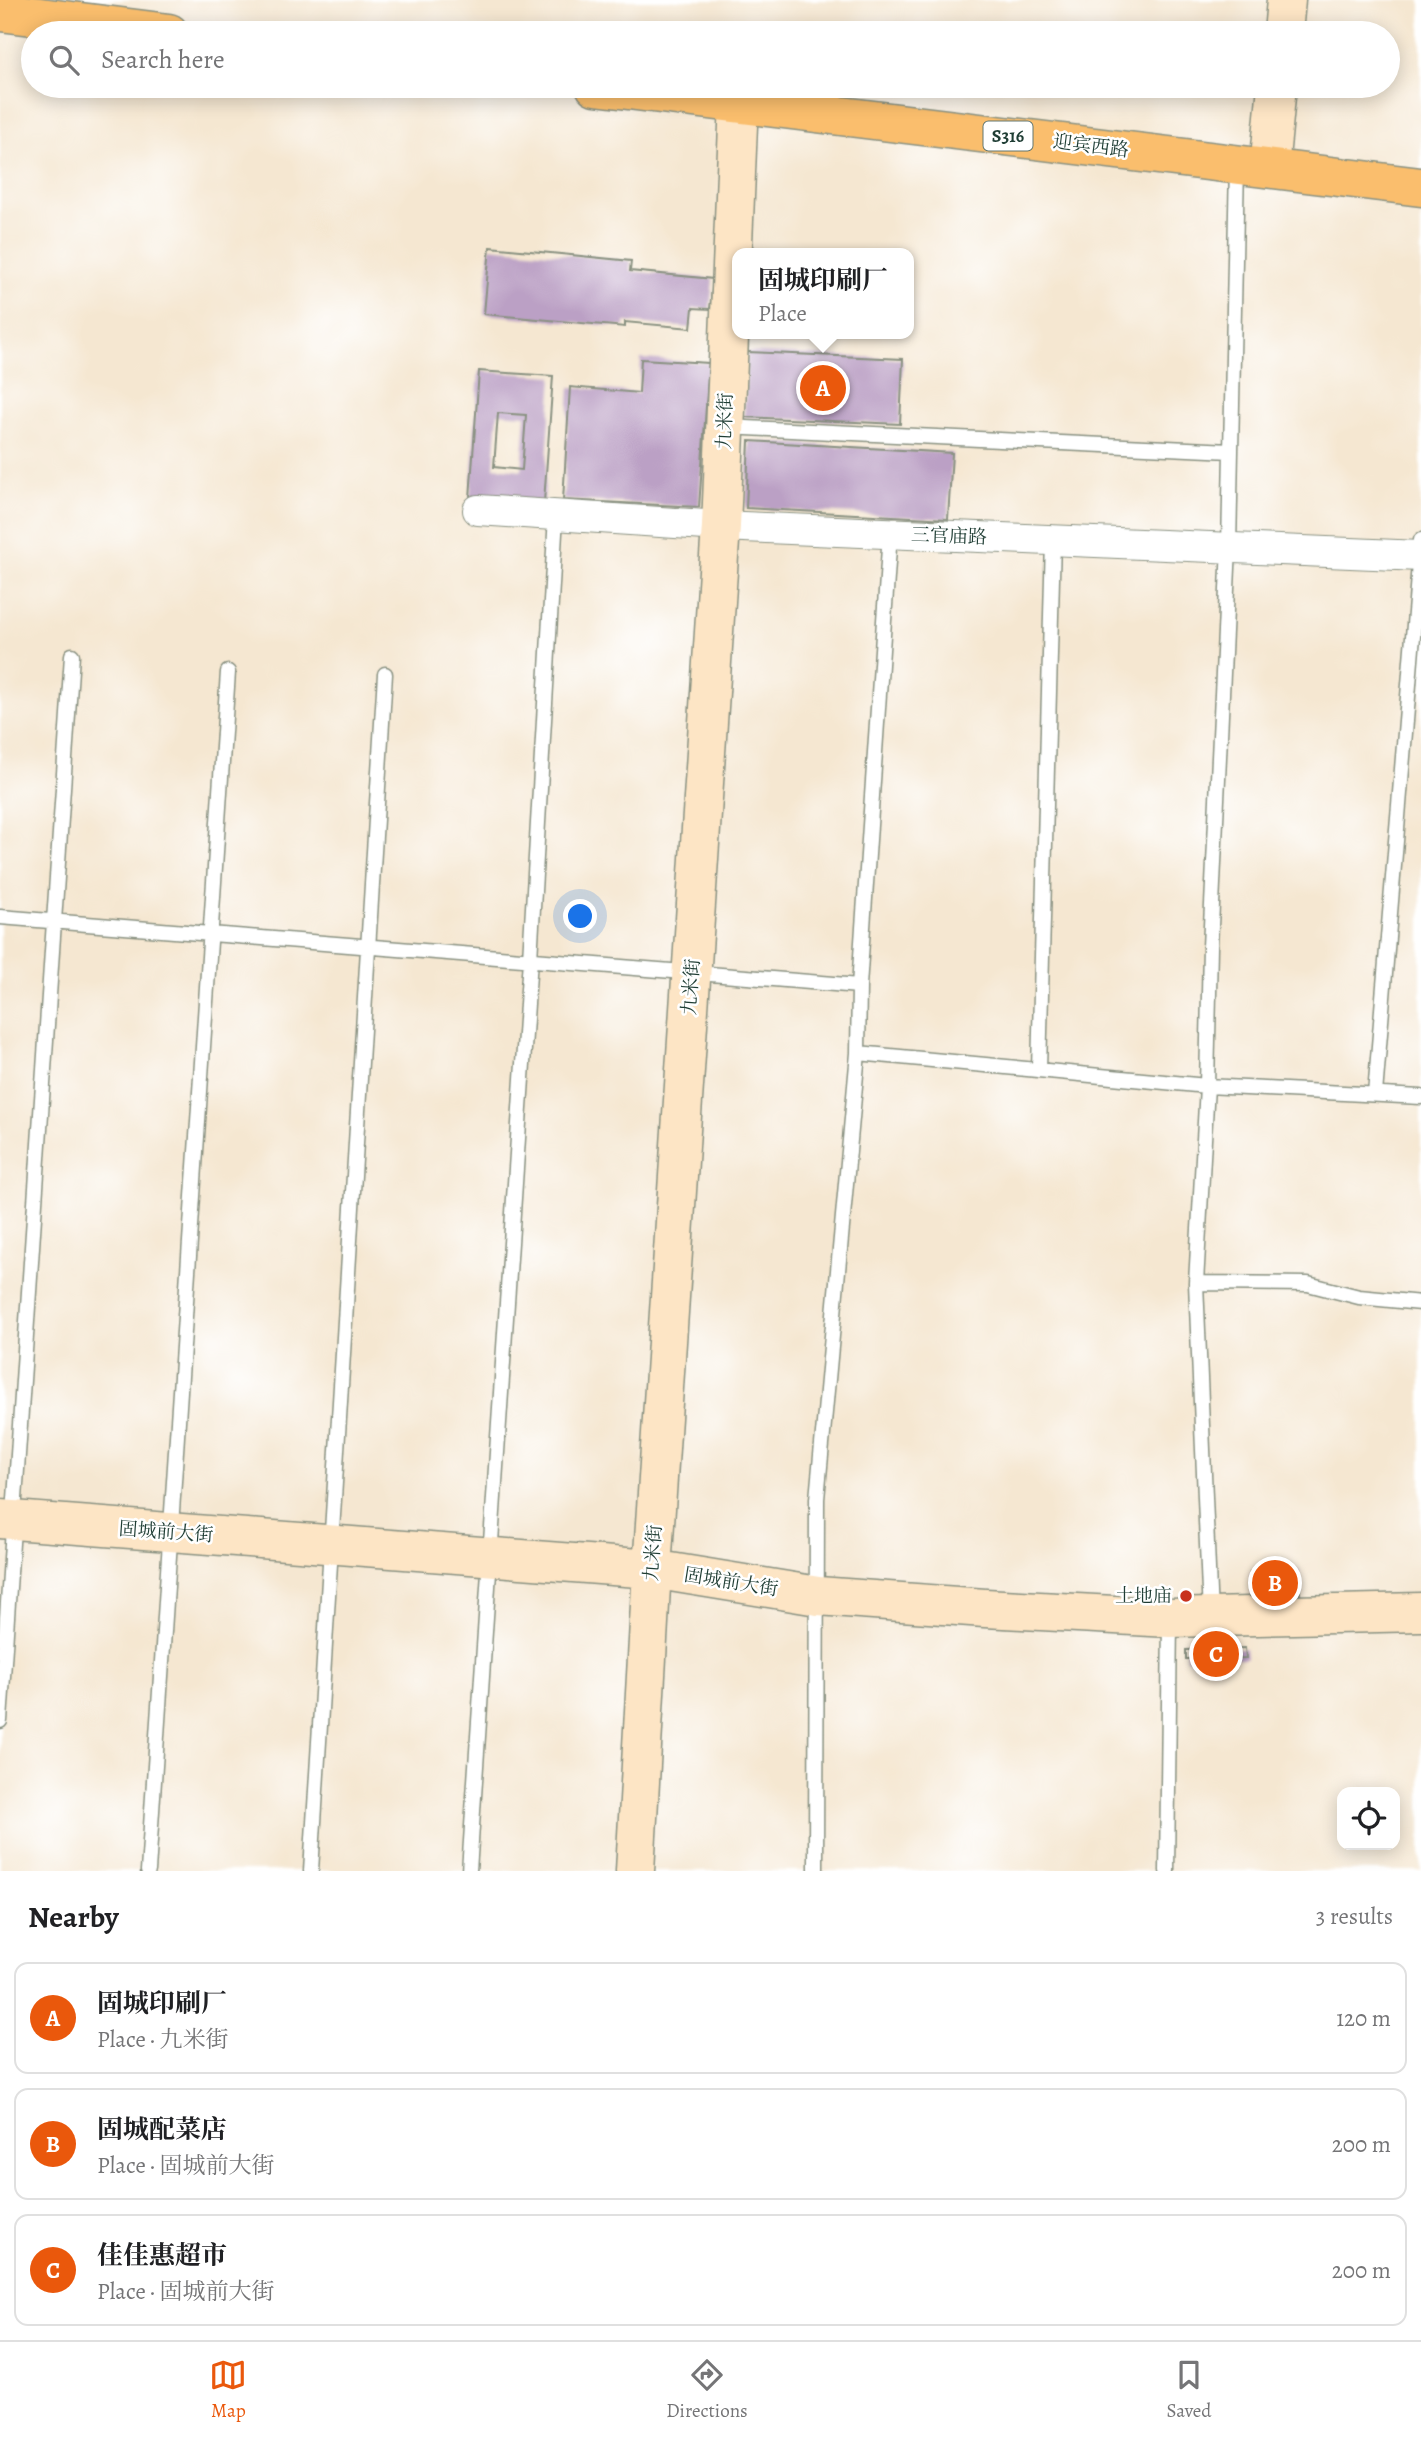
<!DOCTYPE html>
<meta charset="utf-8">
<style>
:root{--surface:#fff;--page:#f6f6f6;--text:#202124;--muted:#757577;--line:#e0e0e0;--accent:#ea580c}
body{margin:0;font-family:Alegreya,"Noto Serif SC",serif;background:var(--page);color:var(--text)}
.controls{position:absolute;right:21px;bottom:21px;display:grid;overflow:hidden;border-radius:14px;box-shadow:0 4px 18px #0003}
.controls button{width:63px;height:63px;display:grid;place-items:center;padding:0;border:0;border-bottom:2px solid var(--line);background:var(--surface);color:var(--text);font:35px sans-serif}
.you{position:absolute;left:581px;top:917px;width:24px;height:24px;margin:-18px;border:5px solid #fff;border-radius:50%;background:#1a73e8;box-shadow:0 0 0 10px #1a73e833}
.badge{display:grid;place-items:center;width:46px;height:46px;border-radius:50%;background:var(--accent);color:#fff;font-size:23px;font-weight:700}
.pin{position:absolute;translate:-50% -50%;border:4px solid #fff;box-shadow:0 2px 7px #0006}
.popup{position:absolute;left:732px;top:248px;width:182px;height:91px;box-sizing:border-box;display:grid;place-content:center;border-radius:14px;background:var(--surface);filter:drop-shadow(0 2px 5px #0005);font-size:23px;white-space:nowrap;color:var(--muted)}
.popup b{font-size:26px;color:var(--text)}
.popup::after{content:'';position:absolute;left:50%;top:100%;margin-left:-14px;border:14px solid transparent;border-top-color:var(--surface)}
.list{margin:0;padding:0;list-style:none}
h2{display:flex;justify-content:space-between;align-items:center;height:91px;margin:0;padding:0 28px;font-size:30px}
h2 small{font-size:23px;font-weight:400;color:var(--muted)}
.list li{display:grid;grid-template-columns:46px 1fr auto;gap:21px;align-items:center;box-sizing:border-box;height:112px;margin:0 14px 14px;padding:0 14px;border:2px solid var(--line);border-radius:14px}
.list b{display:block;font-size:26px;white-space:nowrap}
.list p{margin:0;font-size:23px;white-space:nowrap;color:var(--muted)}
.list em{font-size:23px;font-style:normal;color:var(--muted)}
.icon{flex:none;width:38px;height:38px;fill:none;stroke:currentColor;stroke-width:2;stroke-linecap:round;stroke-linejoin:round}
.map{position:relative;flex:none;width:1421px;height:1871px;overflow:hidden}
.search{position:absolute;background:var(--surface);box-shadow:0 4px 18px #0003;left:21px;right:21px;top:21px;height:77px;display:flex;align-items:center;gap:18px;box-sizing:border-box;padding:0 24px;border-radius:38px;color:var(--muted);font-size:26px}
.sheet{height:469px;background:var(--surface)}
nav{display:flex;justify-content:space-around;align-items:center;box-sizing:border-box;height:98px;border-top:2px solid var(--line);background:var(--surface);font-size:19px;color:var(--muted)}
nav a{display:grid;justify-items:center;gap:4px}
nav .on{color:var(--accent)}
.map>svg:first-child{display:block}
</style>
<div class="map">
<svg width="1421" height="1871" viewBox="0 0 1421 1871">
<rect width="100%" height="100%" fill="#fff"/>
<filter id="ink" filterUnits="userSpaceOnUse"><feTurbulence type="fractalNoise" baseFrequency=".0143" numOctaves="2"/><feDisplacementMap in="SourceGraphic" scale="14" xChannelSelector="R" yChannelSelector="G"/><feConvolveMatrix kernelMatrix="1 2 1 2 8 2 1 2 1" color-interpolation-filters="sRGB"/></filter>
<filter id="wash" filterUnits="userSpaceOnUse"><feTurbulence type="fractalNoise" baseFrequency=".00686" numOctaves="4" result="noise"/><feDisplacementMap in="SourceGraphic" scale="28" xChannelSelector="R" yChannelSelector="G"/><feGaussianBlur stdDeviation="1.57" result="paint"/><feColorMatrix in="noise" values="0 0 0 0 0 0 0 0 0 0 0 0 0 0 0 0 0 1.4 0 .05"/><feComposite in="paint" operator="in"/></filter>
<g filter="url(#wash)">
<rect width="100%" height="100%" fill="#f5e7d1"/>
<g id="blocks">
<path fill="#bba0c5" fill-rule="evenodd" d="M490,247L631,261L630,271L713,279L710,309L693,308L691,328L625,322V327L484,314Z
M747,352L903,359L900,424L744,417Z
M641,359L709,363L699,507L563,500L570,387L639,393Z
M479,371L553,376L544,502L470,498ZM498,413L526,415L522,470L494,467Z
M749,441L952,453L948,519L746,508Z
M1299,1569L1300,1594L1252,1597L1250,1572Z
M1245,1648L1246,1658L1186,1659V1650Z"/>
</g>
</g>
<g filter="url(#ink)">
<use href="#blocks" fill-opacity="0" stroke="#8a9282" stroke-width="2"/>
<g fill="none" stroke-linecap="round" stroke-linejoin="round">
<defs>
<path id="lane" d="M726,427L1231,451
M0,917L859,986
M858,1053L1207,1086L1421,1097
M1039,1070L1053,540
M1375,1094L1421,540
M1196,1283L1308,1284L1359,1297L1421,1303
M1210,1616L1196,1283L1207,1086L1210,947L1229,547L1237,165
M0,1721L72,655
M148,1871L228,672
M311,1871L385,674
M469,1871L530,959L556,516
M816,1871L817,1499L858,1053L859,986L890,533
M1167,1871L1170,1619"/>
<path id="street" d="M478,510L721,526L1421,556"/>
<path id="secondary" d="M1283,33L1286,0
M1269,168L1277,86
M0,1519L652,1569L818,1596L985,1608L1170,1618L1421,1612
M635,1871L652,1569L721,526L739,102"/>
<path id="primary" d="M0,12L169,33
M595,86L1421,187"/>
</defs>
<use href="#lane" stroke="#8a9282" stroke-width="17"/>
<use href="#street" stroke="#8a9282" stroke-width="32"/>
<use href="#secondary" stroke="#8a9282" stroke-width="41"/>
<use href="#primary" stroke="#8a9282" stroke-width="41"/>
<use href="#lane" stroke="#fff" stroke-width="14"/>
<use href="#street" stroke="#fff" stroke-width="30"/>
<use href="#secondary" stroke="#fde5c5" stroke-width="38"/>
<use href="#primary" stroke="#fabe6d" stroke-width="38"/>
</g>
</g>
<circle fill="#c8321e" stroke="#fff" stroke-width="2.5" cx="1186" cy="1596" r="7"/>
<g text-anchor="middle" dominant-baseline="central" stroke-width="5" stroke-linejoin="round" paint-order="stroke">
<rect fill="#fff" stroke="#627771" stroke-width="2" x="983.5" y="121.5" width="49" height="29" rx="5"/>
<g font-size="18" font-weight="bold" fill="#1f3d34">
<text x="1008" y="136">S316</text>
</g>
<g font-size="19" fill="#1f3d34" stroke="#fff">
<text transform="translate(1091 146) rotate(7)">迎宾西路</text>
<text transform="translate(725 421) rotate(-88)">九米街</text>
<text transform="translate(949 536) rotate(2)">三官庙路</text>
<text transform="translate(691 987) rotate(-86)">九米街</text>
<text transform="translate(166 1532) rotate(4)">固城前大街</text>
<text transform="translate(653 1553) rotate(-86)">九米街</text>
<text transform="translate(731 1582) rotate(9)">固城前大街</text>
</g>
<g font-size="19" fill="#1f3d34" stroke="#fff" text-anchor="end">
<text x="1172" y="1596">土地庙</text>
</g>
</g>
</svg>
<div class="controls">
<button><svg class="icon" aria-label="locate" viewBox="0 0 24 24"><circle cx="12" cy="12" r="6"/><path d="M12 2v4M12 18v4M2 12h4M18 12h4"/></svg></button>
</div>
<div class="you"></div>
<div class="pin badge" style="left:823px;top:388px">A</div>
<div class="popup"><b>固城印刷厂</b>Place</div>
<div class="pin badge" style="left:1275px;top:1583px">B</div>
<div class="pin badge" style="left:1216px;top:1654px">C</div>
<div class="search"><svg class="icon" aria-label="search" viewBox="0 0 24 24"><circle cx="10" cy="10" r="6"/><path d="M15 15l6 6"/></svg>Search here</div>
</div>
<section class="sheet">
<h2>Nearby<small>3 results</small></h2>
<ul class="list">
<li><span class="badge">A</span><div><b>固城印刷厂</b><p>Place · 九米街</p></div><em>120 m</em></li>
<li><span class="badge">B</span><div><b>固城配菜店</b><p>Place · 固城前大街</p></div><em>200 m</em></li>
<li><span class="badge">C</span><div><b>佳佳惠超市</b><p>Place · 固城前大街</p></div><em>200 m</em></li>
</ul>
</section>
<nav>
<a class="on"><svg class="icon" aria-label="map" viewBox="0 0 24 24"><path d="M3 6l6-2 6 2 6-2v14l-6 2-6-2-6 2zM9 4v14M15 6v14"/></svg>Map</a>
<a><svg class="icon" aria-label="directions" viewBox="0 0 24 24"><path d="M12 3l9 9-9 9-9-9zM9 14v-3h6M13 9l2 2-2 2"/></svg>Directions</a>
<a><svg class="icon" aria-label="saved" viewBox="0 0 24 24"><path d="M7 4h10v16l-5-4-5 4z"/></svg>Saved</a>
</nav>
